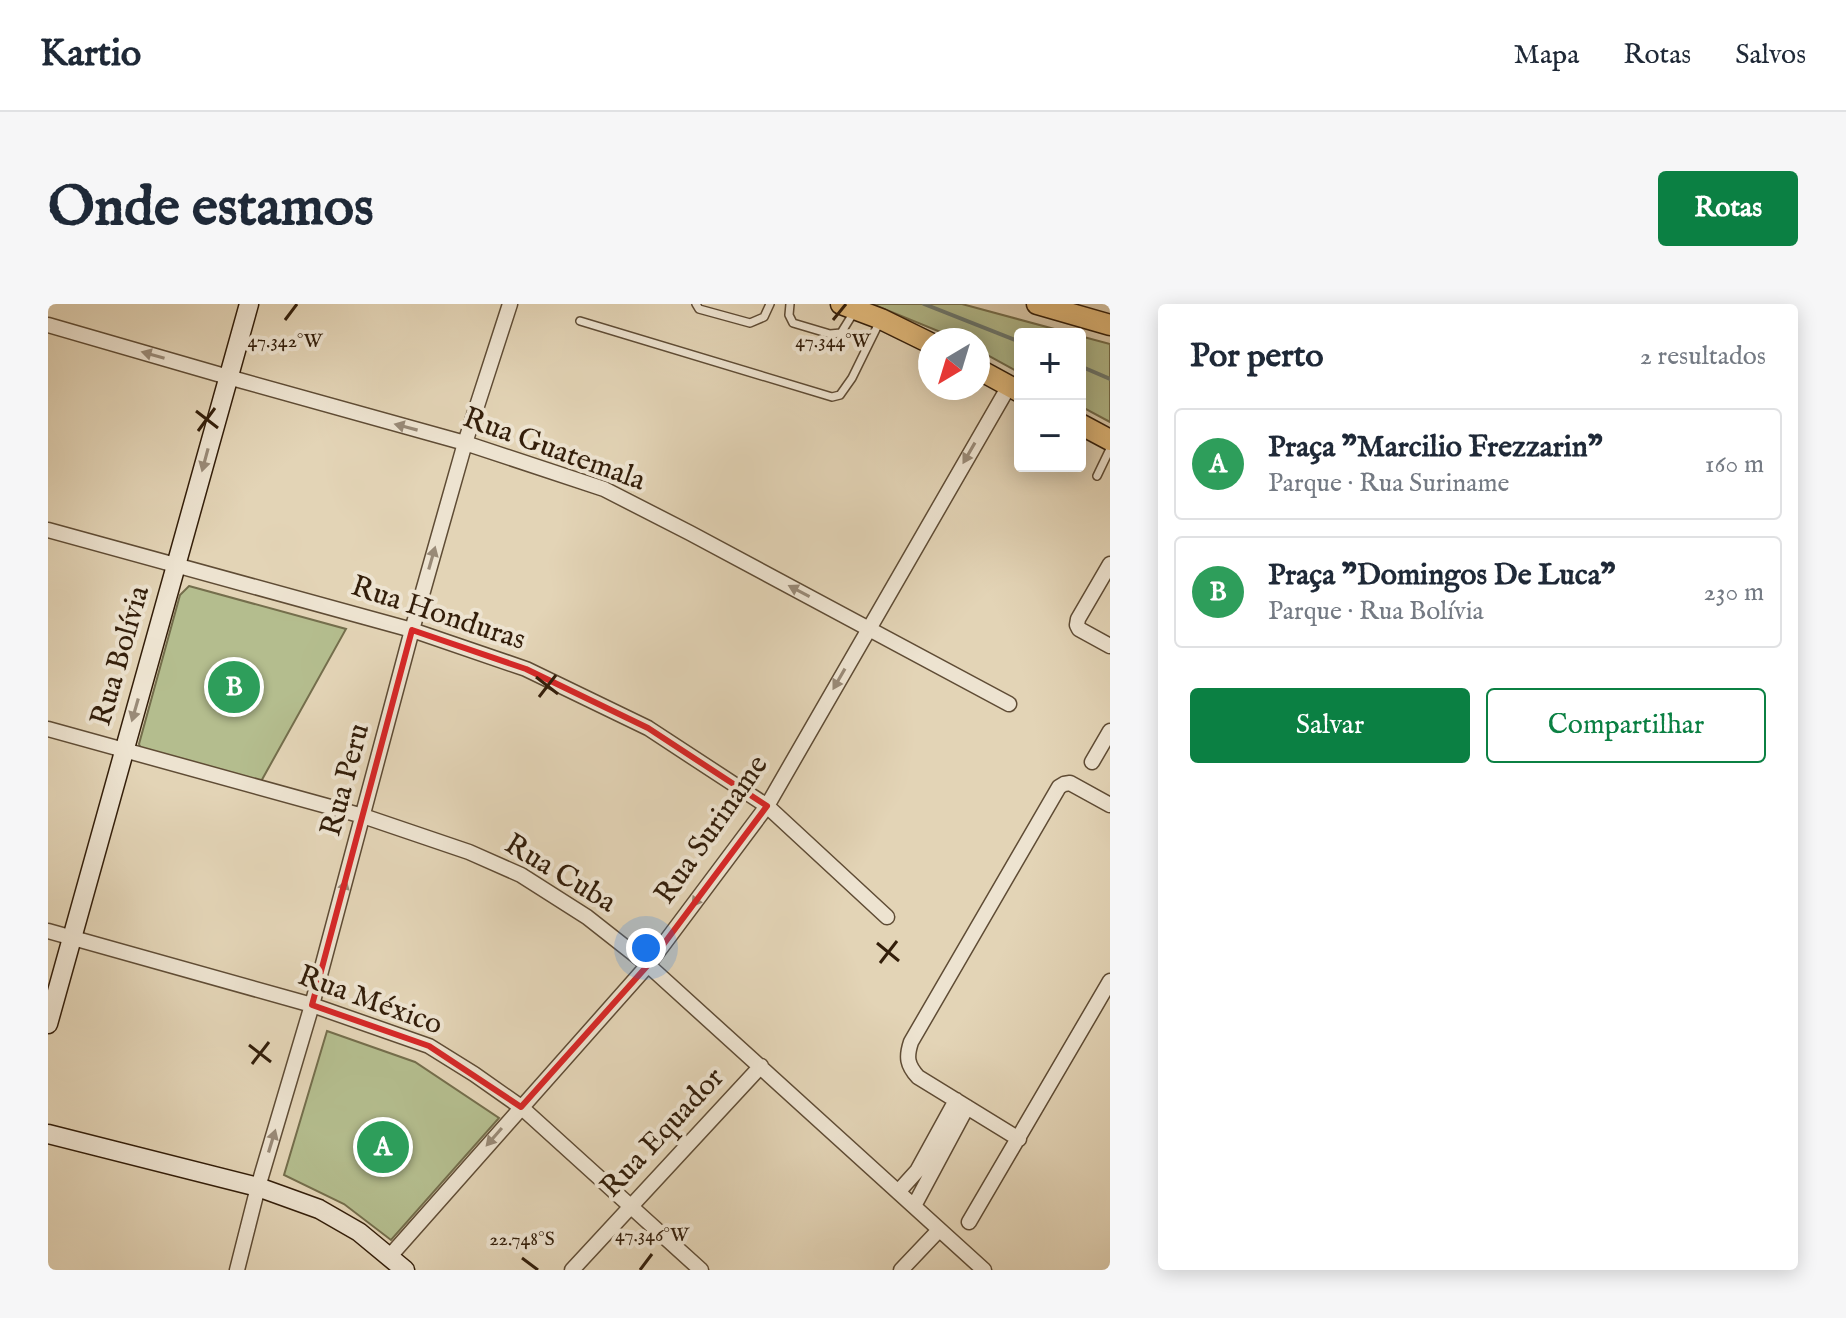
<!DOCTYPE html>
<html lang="pt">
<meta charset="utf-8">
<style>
:root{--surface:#fff;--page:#f6f6f7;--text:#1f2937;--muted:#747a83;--line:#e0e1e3;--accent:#0b8043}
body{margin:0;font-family:"IM FELL English",serif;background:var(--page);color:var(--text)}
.controls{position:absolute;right:24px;top:24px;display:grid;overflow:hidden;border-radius:8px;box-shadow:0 4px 20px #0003}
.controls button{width:72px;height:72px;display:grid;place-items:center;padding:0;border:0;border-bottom:2px solid var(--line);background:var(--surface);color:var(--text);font:40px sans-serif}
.compass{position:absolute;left:870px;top:24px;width:72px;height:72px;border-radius:50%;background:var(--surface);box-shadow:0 4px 20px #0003;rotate:218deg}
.you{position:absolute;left:598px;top:644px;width:28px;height:28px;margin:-20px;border:6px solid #fff;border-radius:50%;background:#1a73e8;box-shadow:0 0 0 12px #1a73e833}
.badge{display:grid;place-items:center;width:52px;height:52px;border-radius:50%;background:var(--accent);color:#fff;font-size:26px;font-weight:700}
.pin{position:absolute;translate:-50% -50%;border:4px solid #fff;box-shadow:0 2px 8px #0006}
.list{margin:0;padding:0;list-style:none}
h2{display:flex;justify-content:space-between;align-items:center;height:104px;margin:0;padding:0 32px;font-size:34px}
h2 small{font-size:26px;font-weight:400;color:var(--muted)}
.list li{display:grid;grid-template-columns:52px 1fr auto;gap:24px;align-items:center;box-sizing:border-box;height:112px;margin:0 16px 16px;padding:0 16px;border:2px solid var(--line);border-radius:8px}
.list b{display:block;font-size:30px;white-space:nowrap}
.list p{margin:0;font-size:26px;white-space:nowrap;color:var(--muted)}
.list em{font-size:26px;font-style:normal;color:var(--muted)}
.actions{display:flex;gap:16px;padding:24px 32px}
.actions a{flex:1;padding:18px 0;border:2px solid var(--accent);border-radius:8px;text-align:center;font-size:28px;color:var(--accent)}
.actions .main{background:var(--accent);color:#fff}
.map{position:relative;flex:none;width:1062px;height:966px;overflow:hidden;border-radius:8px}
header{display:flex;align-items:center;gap:48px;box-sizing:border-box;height:112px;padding:0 40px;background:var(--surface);border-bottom:2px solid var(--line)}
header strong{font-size:38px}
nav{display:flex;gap:44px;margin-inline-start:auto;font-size:28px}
.intro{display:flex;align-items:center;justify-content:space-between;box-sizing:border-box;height:192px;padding:0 48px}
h1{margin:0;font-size:56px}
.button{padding:20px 36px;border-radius:8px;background:var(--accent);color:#fff;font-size:28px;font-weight:700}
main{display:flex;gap:48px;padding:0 48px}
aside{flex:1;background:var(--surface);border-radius:8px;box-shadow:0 4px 20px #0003}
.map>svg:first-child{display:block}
</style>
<header>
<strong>Kartio</strong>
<nav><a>Mapa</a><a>Rotas</a><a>Salvos</a></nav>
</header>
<div class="intro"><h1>Onde estamos</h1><a class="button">Rotas</a></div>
<main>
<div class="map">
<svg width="1062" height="966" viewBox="0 0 1062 966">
<rect width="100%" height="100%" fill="#e3d4b6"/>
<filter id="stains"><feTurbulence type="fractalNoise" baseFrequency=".0025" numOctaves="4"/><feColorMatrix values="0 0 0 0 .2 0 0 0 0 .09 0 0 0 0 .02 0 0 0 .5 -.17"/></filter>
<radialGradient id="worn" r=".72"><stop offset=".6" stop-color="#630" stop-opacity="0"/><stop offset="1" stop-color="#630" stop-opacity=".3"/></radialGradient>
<path fill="#b4bd8e" stroke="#746e4c" stroke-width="2" d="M824,0H914L1025,30H972V69L930,46V36H912Z
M1032,32L1062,40V118L1032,102Z
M141,282L298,325L211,481L93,445L91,440L132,291Z
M279,727L367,758L451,814L343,936L296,900L236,871Z"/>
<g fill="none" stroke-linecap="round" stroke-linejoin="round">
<path stroke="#6e7a71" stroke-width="4" d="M876,0L972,38
M1032,62L1062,75"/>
<defs>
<path id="lane" d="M648,0L651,5L702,19L716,13L722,0
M742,0L741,11L745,19L782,30L793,29L806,8
M532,17L784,93L792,91L804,74L832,17
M1049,172L1062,145"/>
<path id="street" d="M0,21L180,73L417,139L556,185L642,229L961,400
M0,226L364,326L478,365L600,424L719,502L839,613
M1062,260L1030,315L1029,321L1031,325L1062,342
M0,425L315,512L421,548L473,571L539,613L600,661L936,966
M1044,458L1062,427
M0,627L264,701L381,742L426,770L473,803L653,966
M971,835L870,773C859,761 858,753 863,738L1011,483L1016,480L1022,479L1062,501
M850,888L869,867L908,796
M866,902L919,803
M921,918L1062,677
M342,952L600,661L719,502L961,82
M189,966L210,883L264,701L364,326L417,139L462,0
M524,966L713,762
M853,966L891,926"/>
<path id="secondary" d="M0,720L201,0
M0,830L210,883L271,905L311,928L357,966"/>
<path id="primary" d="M793,0L833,15L882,39
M989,0L1062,21
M930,65L972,88
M1032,120L1062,136"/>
</defs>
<use href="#lane" stroke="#5f4c35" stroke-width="10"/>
<use href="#street" stroke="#5f4c35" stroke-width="17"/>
<use href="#secondary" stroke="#331e0a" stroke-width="21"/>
<use href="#primary" stroke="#331e0a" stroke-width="23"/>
<use href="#lane" stroke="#ede3d0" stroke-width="7"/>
<use href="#street" stroke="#ede3d0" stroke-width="14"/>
<use href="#secondary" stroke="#ede3d0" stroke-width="18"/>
<use href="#primary" stroke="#e2ba7b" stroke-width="20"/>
</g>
<defs><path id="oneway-solid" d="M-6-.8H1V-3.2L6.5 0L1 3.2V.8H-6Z" transform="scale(2)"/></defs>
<g fill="#998a77">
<use href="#oneway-solid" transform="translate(105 51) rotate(-164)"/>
<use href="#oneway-solid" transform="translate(358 123) rotate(-165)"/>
<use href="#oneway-solid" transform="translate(921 149) rotate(120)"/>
<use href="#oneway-solid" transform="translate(157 156) rotate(105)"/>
<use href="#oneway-solid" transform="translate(384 254) rotate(-74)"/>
<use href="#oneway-solid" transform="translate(751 287) rotate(-152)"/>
<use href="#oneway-solid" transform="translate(791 375) rotate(120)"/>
<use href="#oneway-solid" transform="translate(87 406) rotate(106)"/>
<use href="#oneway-solid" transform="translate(295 587) rotate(-75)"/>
<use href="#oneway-solid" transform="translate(651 593) rotate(127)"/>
<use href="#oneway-solid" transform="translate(446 833) rotate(131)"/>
<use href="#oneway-solid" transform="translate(224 837) rotate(-73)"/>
</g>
<path fill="none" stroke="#d62828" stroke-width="6" stroke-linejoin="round" d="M364,326L478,365L600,424L719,502L600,661L473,803L381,742L264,701Z"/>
<path fill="none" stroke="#331e0a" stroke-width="3" d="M237,16L249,0M785,16L798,0M148,107L170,124M150,127L167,104M488,373L510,390M491,393L508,371M829,639L851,657M832,659L849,637M201,741L223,758M204,760L221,738M474,954L490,966M592,966L604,950"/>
<g text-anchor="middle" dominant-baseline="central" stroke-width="8" stroke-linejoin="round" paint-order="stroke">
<g font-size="30" fill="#331e0a" stroke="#ede3d0">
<text transform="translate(506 146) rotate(20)">Rua Guatemala</text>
<text transform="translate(390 310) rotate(18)">Rua Honduras</text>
<text transform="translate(73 352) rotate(-74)">Rua Bolívia</text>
<text transform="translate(298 476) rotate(-75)">Rua Peru</text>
<text transform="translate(664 526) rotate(-55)">Rua Suriname</text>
<text transform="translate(512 570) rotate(31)">Rua Cuba</text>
<text transform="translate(322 697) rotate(20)">Rua México</text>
<text transform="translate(615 829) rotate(-47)">Rua Equador</text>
</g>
</g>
<g font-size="20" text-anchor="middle" fill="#331e0a" stroke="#ede3d0" stroke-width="8" stroke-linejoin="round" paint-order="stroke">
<text x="237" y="43">47.342°W</text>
<text x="785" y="43">47.344°W</text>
<text x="604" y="937">47.346°W</text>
<text x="474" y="941">22.748°S</text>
</g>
<rect width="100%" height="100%" filter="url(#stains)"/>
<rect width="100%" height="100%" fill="url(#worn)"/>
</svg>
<div class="controls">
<button>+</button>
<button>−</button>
</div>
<svg class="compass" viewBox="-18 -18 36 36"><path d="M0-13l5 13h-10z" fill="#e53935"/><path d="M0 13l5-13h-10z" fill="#747a83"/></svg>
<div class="you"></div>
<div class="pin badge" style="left:335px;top:843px;background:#2e9e5b">A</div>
<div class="pin badge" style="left:186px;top:383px;background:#2e9e5b">B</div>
</div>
<aside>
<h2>Por perto<small>2 resultados</small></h2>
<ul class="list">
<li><span class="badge" style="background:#2e9e5b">A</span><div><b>Praça &quot;Marcilio Frezzarin&quot;</b><p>Parque · Rua Suriname</p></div><em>160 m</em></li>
<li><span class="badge" style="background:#2e9e5b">B</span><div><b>Praça &quot;Domingos De Luca&quot;</b><p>Parque · Rua Bolívia</p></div><em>230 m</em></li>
</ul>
<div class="actions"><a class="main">Salvar</a><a>Compartilhar</a></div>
</aside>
</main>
